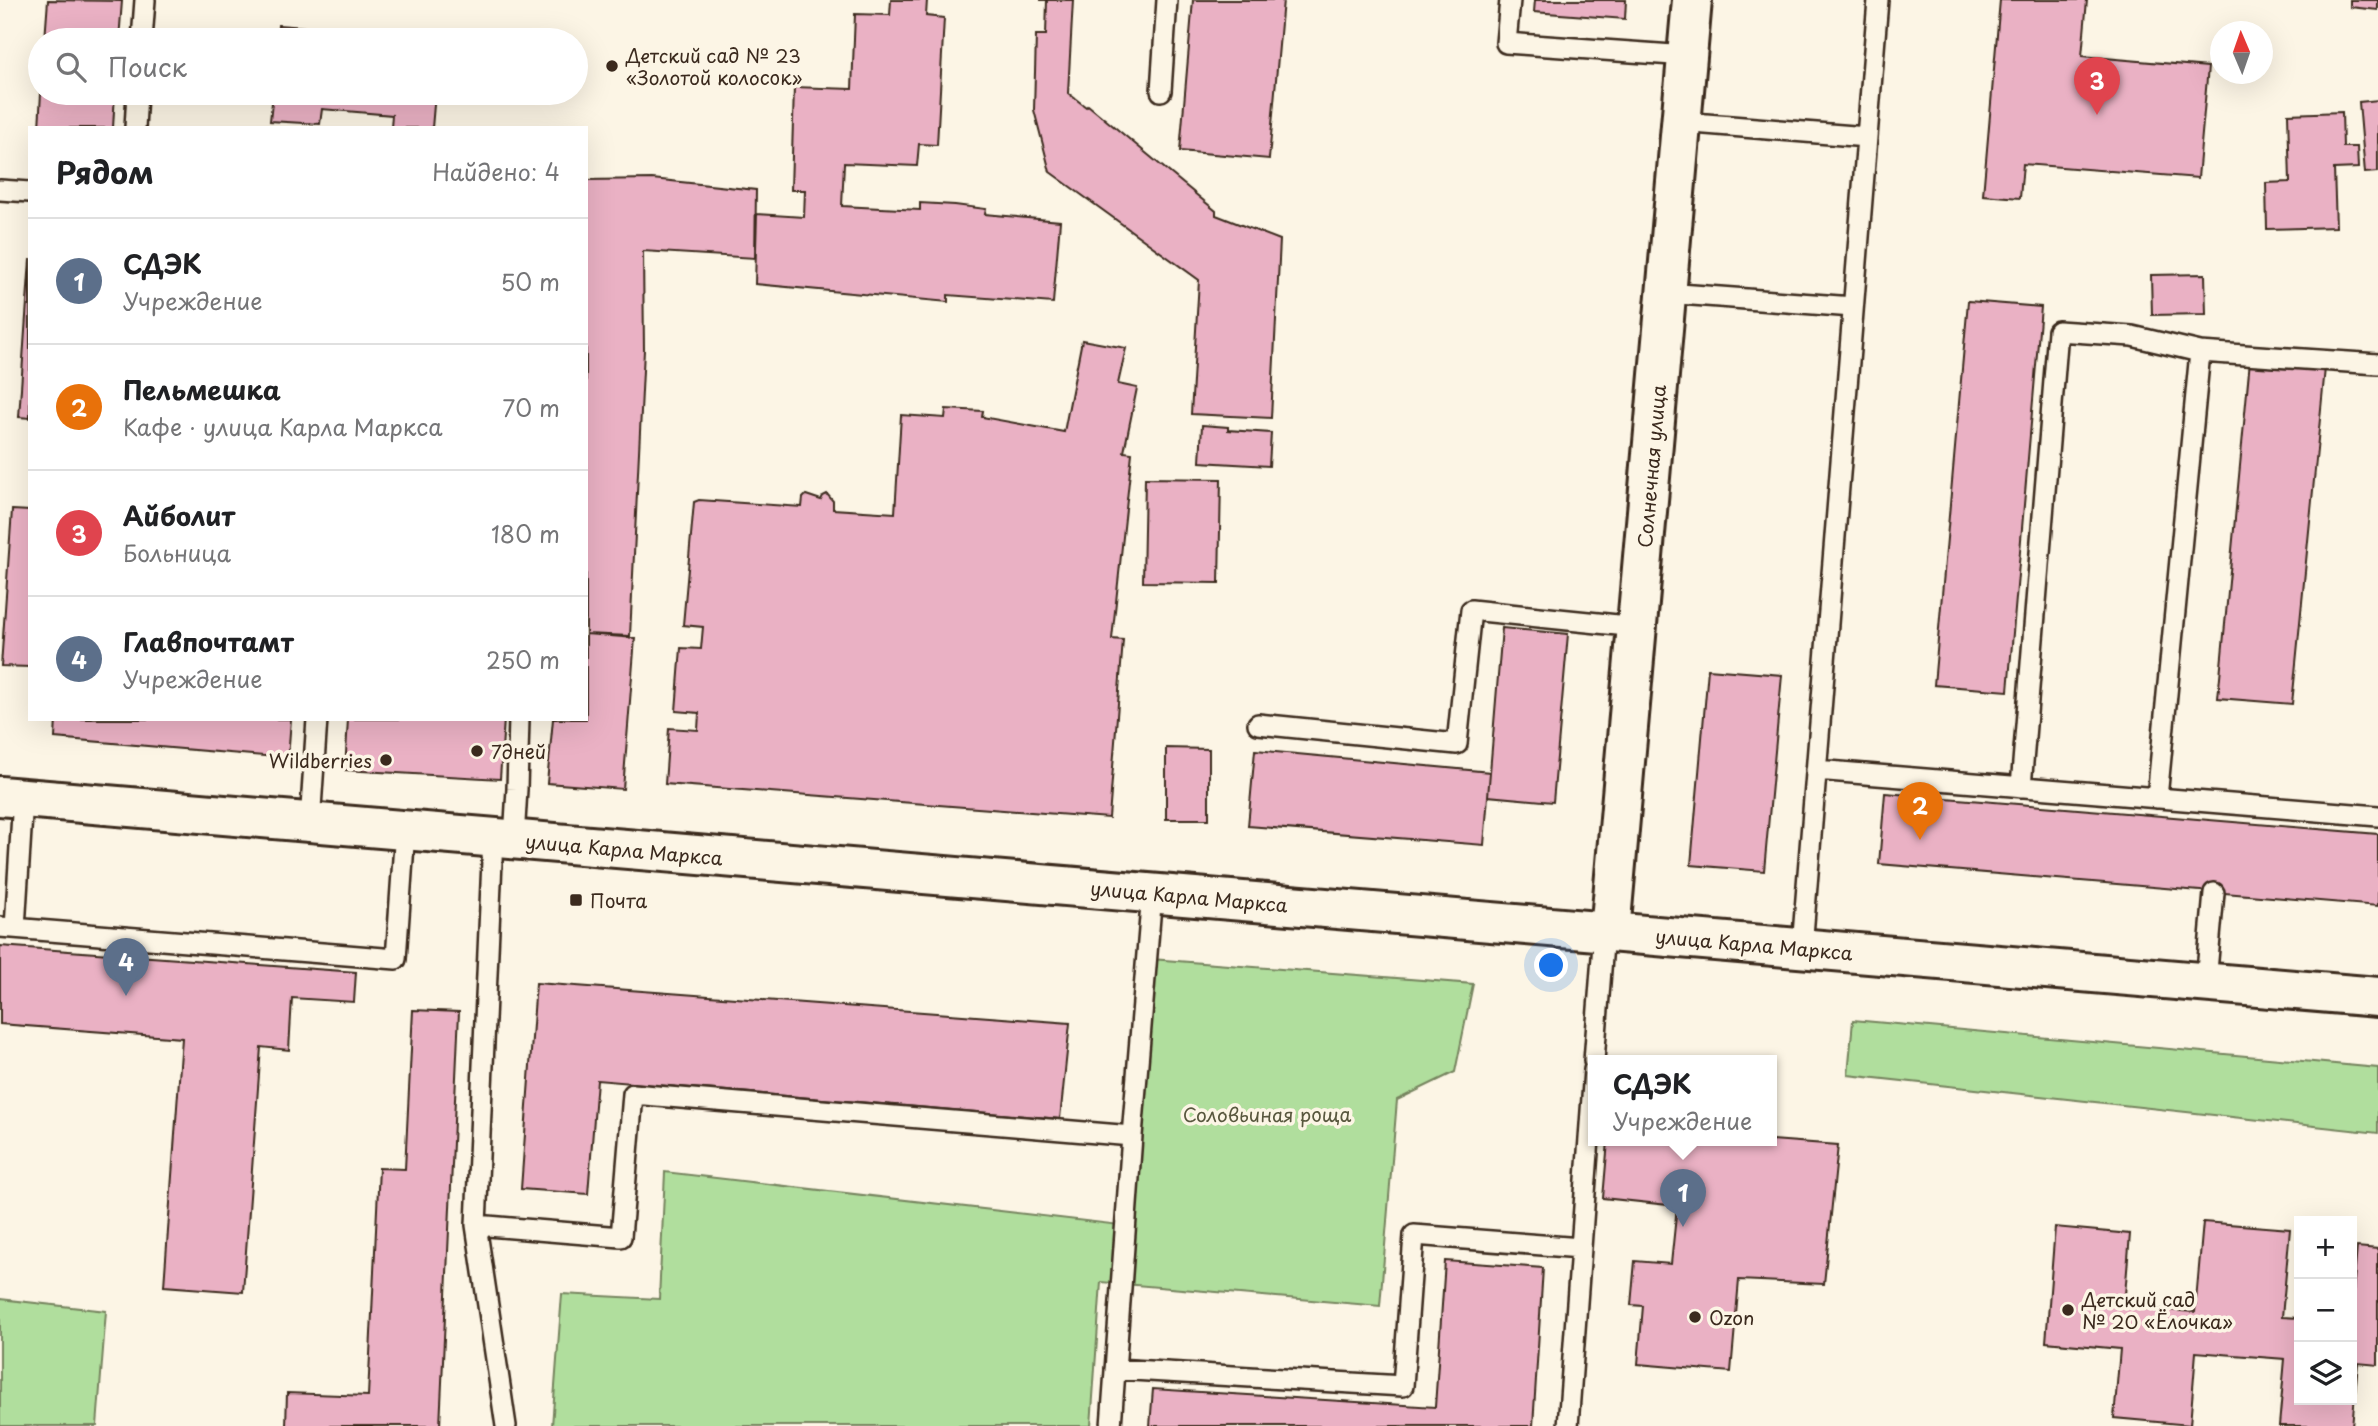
<!DOCTYPE html>
<html lang="ru">
<meta charset="utf-8">
<style>
:root{--surface:#fff;--page:#f2f2f2;--text:#202124;--muted:#757577;--line:#e0e0e0;--accent:#d93025}
body{margin:0;font-family:"Playpen Sans",sans-serif;background:var(--page);color:var(--text)}
.controls{position:absolute;right:21px;bottom:21px;display:grid;overflow:hidden;border-radius:0px;box-shadow:0 7px 28px #0002}
.controls button{width:63px;height:63px;display:grid;place-items:center;padding:0;border:0;border-bottom:2px solid var(--line);background:var(--surface);color:var(--text);font:35px sans-serif}
.compass{position:absolute;left:2210px;top:21px;width:63px;height:63px;border-radius:50%;background:var(--surface);box-shadow:0 7px 28px #0002;rotate:358deg}
.you{position:absolute;left:1552px;top:966px;width:24px;height:24px;margin:-18px;border:5px solid #fff;border-radius:50%;background:#1a73e8;box-shadow:0 0 0 10px #1a73e833}
.badge{display:grid;place-items:center;width:46px;height:46px;border-radius:50%;background:var(--accent);color:#fff;font-size:23px;font-weight:700}
.pin{position:absolute;translate:-50% -58px;filter:drop-shadow(0 2px 4px #0008)}
.pin::after{content:'';position:absolute;top:37px;width:24px;height:21px;background:inherit;clip-path:polygon(0 0,100% 0,50% 100%)}
.popup{position:absolute;left:1588px;top:1055px;width:189px;height:91px;box-sizing:border-box;display:grid;place-content:center;border-radius:0px;background:var(--surface);filter:drop-shadow(0 2px 5px #0005);font-size:23px;white-space:nowrap;color:var(--muted)}
.popup b{font-size:26px;color:var(--text)}
.popup::after{content:'';position:absolute;left:50%;top:100%;margin-left:-14px;border:14px solid transparent;border-top-color:var(--surface)}
.list{margin:0;padding:0;list-style:none}
h2{display:flex;justify-content:space-between;align-items:center;height:91px;margin:0;padding:0 28px;font-size:30px}
h2 small{font-size:23px;font-weight:400;color:var(--muted)}
.list li{display:grid;grid-template-columns:46px 1fr auto;gap:21px;align-items:center;box-sizing:border-box;height:126px;padding:0 28px;border-top:2px solid var(--line)}
.list b{display:block;font-size:26px;white-space:nowrap}
.list p{margin:0;font-size:23px;white-space:nowrap;color:var(--muted)}
.list em{font-size:23px;font-style:normal;color:var(--muted)}
.icon{flex:none;width:38px;height:38px;fill:none;stroke:currentColor;stroke-width:2;stroke-linecap:round;stroke-linejoin:round}
.map{position:relative;flex:none;width:2378px;height:1426px;overflow:hidden}
.search{position:absolute;background:var(--surface);box-shadow:0 7px 28px #0002;left:28px;top:28px;width:560px;height:77px;display:flex;align-items:center;gap:18px;box-sizing:border-box;padding:0 24px;border-radius:38px;color:var(--muted);font-size:26px}
.panel{position:absolute;background:var(--surface);box-shadow:0 7px 28px #0002;left:28px;top:126px;width:560px;height:595px;border-radius:0px}
.map>svg:first-child{display:block}
</style>
<div class="map">
<svg width="2378" height="1426" viewBox="0 0 2378 1426">
<rect width="100%" height="100%" fill="#fcf5e5"/>
<filter id="ink" filterUnits="userSpaceOnUse"><feTurbulence type="fractalNoise" baseFrequency=".0143" numOctaves="2"/><feDisplacementMap in="SourceGraphic" scale="14" xChannelSelector="R" yChannelSelector="G"/><feConvolveMatrix kernelMatrix="1 2 1 2 8 2 1 2 1" color-interpolation-filters="sRGB"/></filter>
<g filter="url(#ink)">
<path fill="#b0de9d" stroke="#76845e" stroke-width="2" d="M1151,959L1473,984L1455,1072L1397,1100L1380,1306L1101,1282L1091,1426H552L562,1294L659,1299L665,1172L1128,1226Z
M1853,1020L2378,1068V1133L1848,1075Z
M0,1299L106,1311L97,1426H0Z"/>
<path fill="#eab1c4" stroke="#3b2a1e" stroke-width="2" d="M48,0L122,1L119,40H45Z
M891,0H927L926,16L944,18L937,145L919,144L917,166L844,163L842,206L920,210V203L955,205L986,209L985,214L1060,221L1053,303L948,295V302L755,284L757,214L804,217L805,190H791L794,87L852,89L855,14L890,15Z
M1040,0H1073L1068,93L1086,107L1088,105L1216,211V215L1280,240L1271,418L1191,414L1199,280L1050,172L1034,110L1036,35H1046L1047,0Z
M1193,0H1283L1269,159L1180,151Z
M1535,0H1626L1625,19L1534,12Z
M2000,0H2087L2082,56L2208,67L2198,178L2023,164L2020,198L1983,195Z
M2350,0H2378V10L2350,7Z
M278,25L440,37L439,40H277Z
M41,93H115L113,128H39Z
M273,93H435L432,128H391L392,115L322,109L320,124L270,121Z
M2378,100V172L2365,173L2359,102Z
M2342,112L2343,147H2357L2358,168L2334,169L2336,227L2267,229L2266,183L2290,182L2288,114Z
M652,179L756,190L755,258L643,251L644,350L630,636L586,634V180Z
M30,259V418L19,417Z
M2205,274L2206,314L2152,315L2151,275Z
M1968,301L2041,307L2008,691L1934,685Z
M1082,340L1126,348L1118,384L1137,388L1124,452L1132,453L1112,639L1123,640L1109,818L665,784L669,728L698,730L699,713L676,711L681,648L701,649L703,627L683,625L694,502L699,500L802,507L803,498L806,495L821,500L823,496L827,494L833,501V509L895,513L901,415L945,418L946,409L983,411L982,417L1064,432Z
M2250,360L2325,368L2292,704L2218,698Z
M1202,425L1228,427V430L1271,433L1269,466L1200,462Z
M1145,478L1221,479L1219,583L1143,582Z
M12,510L30,511V667L1,666Z
M1502,628L1568,634L1553,802L1488,796Z
M586,634L635,638L623,789L547,783L553,719H586Z
M1708,669L1782,675L1764,871L1691,865Z
M56,719H291L288,758L55,738Z
M348,719H504L500,779L345,770Z
M1166,748L1209,749V819H1166Z
M1255,750L1490,772L1484,845L1248,826Z
M1885,793L2378,834V906L1879,864Z
M0,946L356,972L354,1002L292,998L289,1050L261,1047L243,1292L164,1286L182,1038L0,1024Z
M536,983L1070,1023L1060,1119L597,1080L588,1194L521,1189Z
M413,1010L459,1012L440,1426H286L287,1393L368,1396L379,1168L405,1169Z
M1772,1140L1838,1145L1824,1284L1739,1280L1731,1372L1638,1364L1643,1306L1631,1305L1635,1261L1671,1264L1677,1206L1603,1198L1608,1141Z
M2203,1222L2290,1229L2282,1317L2299,1318V1400H2352V1304L2357,1247L2378,1249V1365L2358,1363L2352,1426H2279L2285,1359L2196,1352L2190,1425L2114,1418L2120,1349L2046,1342L2055,1227L2130,1234L2124,1307L2195,1312Z
M1445,1261L1543,1268L1533,1426H1150L1153,1389L1435,1407Z"/>
<g fill="none" stroke-linecap="round" stroke-linejoin="round">
<defs>
<path id="service" d="M1510,0L1506,43L1687,56
M142,40L145,0
M1161,91L1167,0
M1681,122L1867,137
M135,128L137,93
M0,190L30,192
M1666,293L1853,307
M1258,724L1457,744L1471,610L1637,627
M1816,770L2378,816
M2021,787L2058,331L2132,336L2200,352L2378,364
M2157,798L2200,352
M310,823L317,719
M493,838L476,1225L506,1426
M514,839L517,789L519,719
M0,927L396,959L405,830
M15,928L23,798
M1802,948L1878,0
M2206,982L2214,893
M1594,1061L1604,931
M476,1225L621,1237L633,1094L1132,1136L1152,893
M1115,1369L1403,1386L1414,1235L1581,1248
M1111,1426L1132,1136
M1568,1426L1594,1070"/>
<path id="minor" d="M1610,932L1692,0"/>
<path id="tertiary" d="M0,796L2378,997"/>
</defs>
<use href="#service" stroke="#3b2a1e" stroke-width="24"/>
<use href="#minor" stroke="#3b2a1e" stroke-width="44"/>
<use href="#tertiary" stroke="#3b2a1e" stroke-width="44"/>
<use href="#service" stroke="#fcf5e5" stroke-width="19"/>
<use href="#minor" stroke="#fcf5e5" stroke-width="38"/>
<use href="#tertiary" stroke="#fcf5e5" stroke-width="38"/>
</g>
</g>
<g fill="#3b2a1e" stroke="#fcf5e5" stroke-width="2.5">
<circle cx="612" cy="66" r="7"/>
<circle cx="477" cy="751" r="7"/>
<circle cx="386" cy="760" r="7"/>
<rect x="569" y="893" width="14" height="14" rx="3.5"/>
<circle cx="2068" cy="1310" r="7"/>
<circle cx="1695" cy="1317" r="7"/>
</g>
<g text-anchor="middle" dominant-baseline="central" stroke-width="7" stroke-linejoin="round" paint-order="stroke">
<g font-size="19" fill="#3b2a1e" stroke="#fcf5e5" text-anchor="start">
<text x="626" y="55">Детский сад № 23<tspan x="626" dy="22">«Золотой колосок»</tspan></text>
<text x="491" y="751">7дней</text>
<text x="372" y="760" text-anchor="end">Wildberries</text>
<text x="590" y="900">Почта</text>
<text x="2082" y="1299">Детский сад<tspan x="2082" dy="22">№ 20 «Ёлочка»</tspan></text>
<text x="1709" y="1317">Ozon</text>
</g>
<g font-size="19" fill="#3b2a1e" stroke="#fcf5e5">
<text transform="translate(1651 466) rotate(-85)">Солнечная улица</text>
<text transform="translate(624 849) rotate(5)">улица Карла Маркса</text>
<text transform="translate(1189 896) rotate(5)">улица Карла Маркса</text>
<text transform="translate(1754 944) rotate(5)">улица Карла Маркса</text>
</g>
<g font-size="19" fill="#58573e" stroke="#fcf5e5">
<text x="1267" y="1114">Соловьиная роща</text>
</g>
</g>
</svg>
<div class="controls">
<button>+</button>
<button>−</button>
<button><svg class="icon" aria-label="layers" viewBox="0 0 24 24"><path d="M12 4l9 5-9 5-9-5zM3 14l9 5 9-5"/></svg></button>
</div>
<svg class="compass" viewBox="-18 -18 36 36"><path d="M0-13l5 13h-10z" fill="#e53935"/><path d="M0 13l5-13h-10z" fill="#757577"/></svg>
<div class="you"></div>
<div class="pin badge" style="left:1683px;top:1227px;background:#5c6f8a">1</div>
<div class="popup"><b>СДЭК</b>Учреждение</div>
<div class="pin badge" style="left:1920px;top:840px;background:#e8710a">2</div>
<div class="pin badge" style="left:2097px;top:115px;background:#e0444e">3</div>
<div class="pin badge" style="left:126px;top:996px;background:#5c6f8a">4</div>
<div class="search"><svg class="icon" aria-label="search" viewBox="0 0 24 24"><circle cx="10" cy="10" r="6"/><path d="M15 15l6 6"/></svg>Поиск</div>
<section class="panel">
<h2>Рядом<small>Найдено: 4</small></h2>
<ul class="list">
<li><span class="badge" style="background:#5c6f8a">1</span><div><b>СДЭК</b><p>Учреждение</p></div><em>50 m</em></li>
<li><span class="badge" style="background:#e8710a">2</span><div><b>Пельмешка</b><p>Кафе · улица Карла Маркса</p></div><em>70 m</em></li>
<li><span class="badge" style="background:#e0444e">3</span><div><b>Айболит</b><p>Больница</p></div><em>180 m</em></li>
<li><span class="badge" style="background:#5c6f8a">4</span><div><b>Главпочтамт</b><p>Учреждение</p></div><em>250 m</em></li>
</ul>
</section>
</div>
